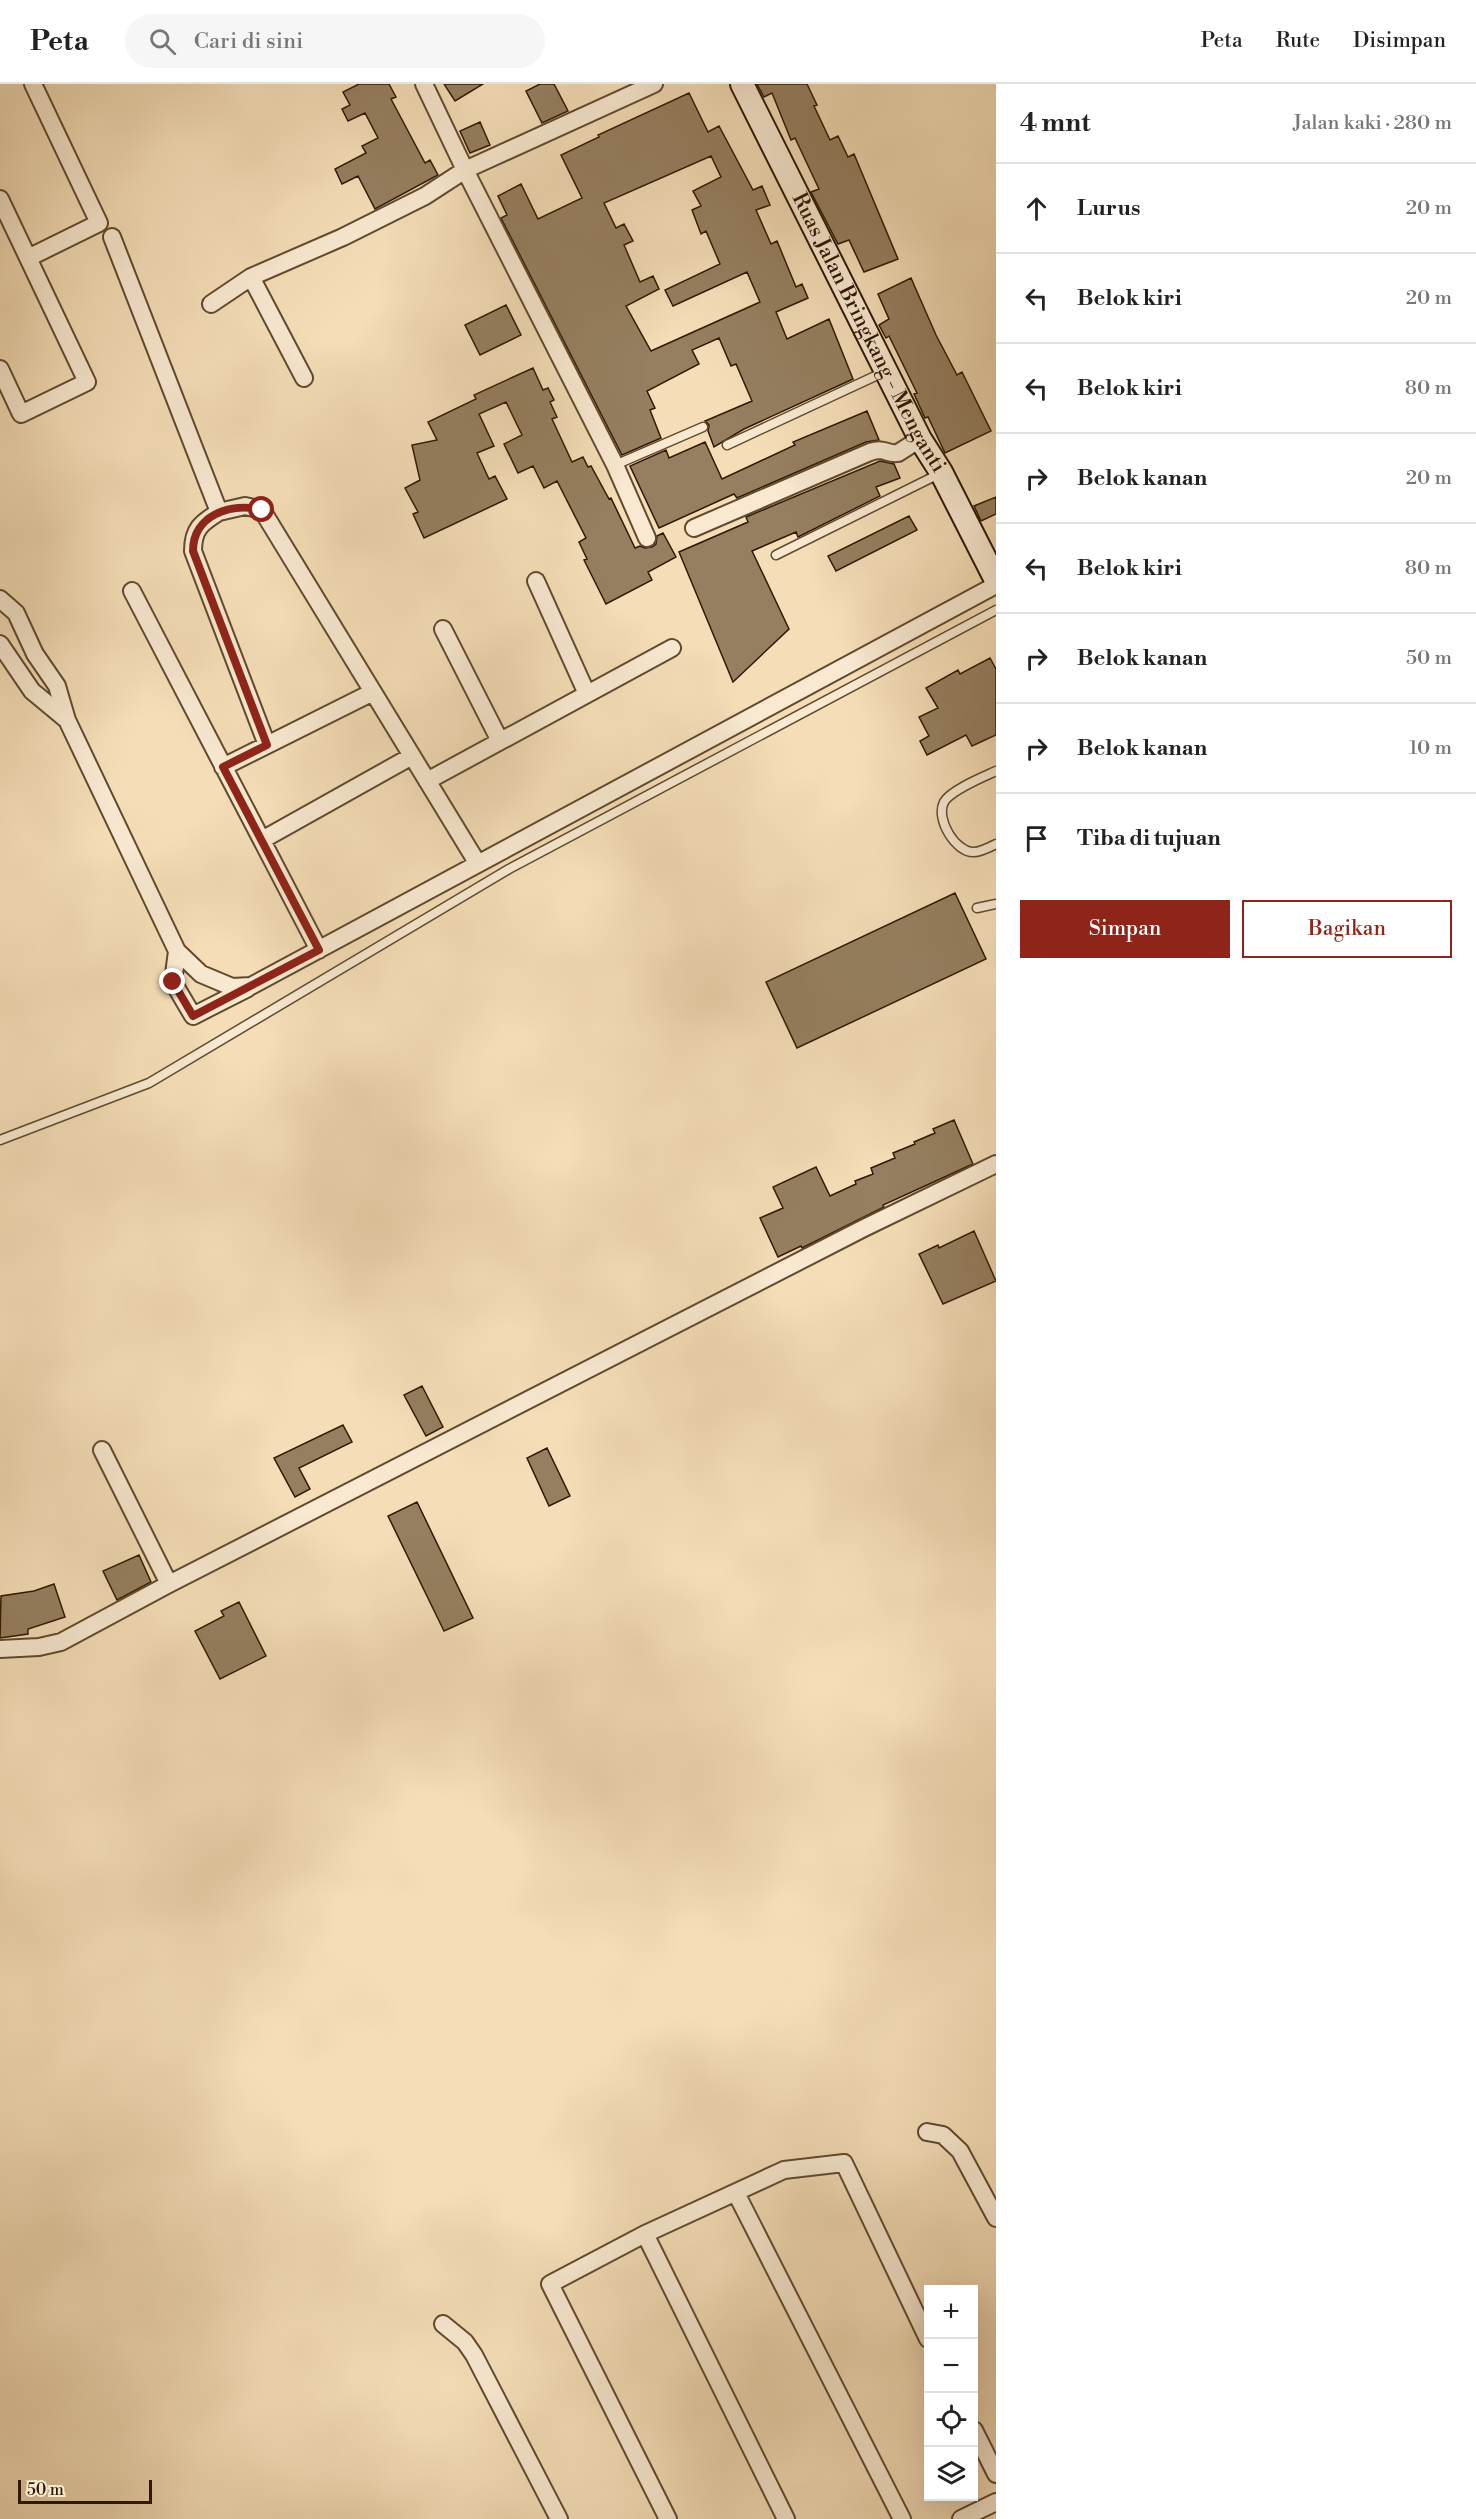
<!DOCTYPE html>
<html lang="id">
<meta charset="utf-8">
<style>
:root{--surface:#fff;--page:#f6f6f6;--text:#222;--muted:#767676;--line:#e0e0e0;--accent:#8f2418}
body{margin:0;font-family:"Libre Bodoni",serif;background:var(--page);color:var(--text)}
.controls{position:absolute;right:18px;bottom:18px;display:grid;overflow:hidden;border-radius:0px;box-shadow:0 6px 24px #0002}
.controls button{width:54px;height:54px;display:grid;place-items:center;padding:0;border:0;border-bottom:2px solid var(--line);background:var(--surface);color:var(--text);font:30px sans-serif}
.scale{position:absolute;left:18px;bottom:15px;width:134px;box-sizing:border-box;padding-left:6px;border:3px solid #2f1901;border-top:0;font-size:16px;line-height:21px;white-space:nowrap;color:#2f1901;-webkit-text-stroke:4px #f8e9d0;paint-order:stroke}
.stop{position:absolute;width:18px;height:18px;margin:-14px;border:4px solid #8f2418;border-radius:50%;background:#fff}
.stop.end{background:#8f2418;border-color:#fff;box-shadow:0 2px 6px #0008}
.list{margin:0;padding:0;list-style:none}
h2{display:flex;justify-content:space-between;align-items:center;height:78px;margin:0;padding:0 24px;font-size:26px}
h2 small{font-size:20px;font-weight:400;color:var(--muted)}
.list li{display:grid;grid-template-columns:39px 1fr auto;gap:18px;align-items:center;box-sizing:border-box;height:90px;padding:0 24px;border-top:2px solid var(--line)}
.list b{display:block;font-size:22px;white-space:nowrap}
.list em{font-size:20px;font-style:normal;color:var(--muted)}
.actions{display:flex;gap:12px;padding:18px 24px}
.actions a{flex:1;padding:14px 0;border:2px solid var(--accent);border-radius:0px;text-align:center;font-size:21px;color:var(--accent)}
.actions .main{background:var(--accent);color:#fff}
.icon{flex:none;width:33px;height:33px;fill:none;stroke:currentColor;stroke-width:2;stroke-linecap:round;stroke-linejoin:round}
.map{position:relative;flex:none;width:996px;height:2435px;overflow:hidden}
header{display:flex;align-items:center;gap:36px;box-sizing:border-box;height:84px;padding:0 30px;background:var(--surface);border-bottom:2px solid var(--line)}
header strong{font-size:28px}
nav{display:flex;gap:33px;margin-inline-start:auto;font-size:21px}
.search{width:420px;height:54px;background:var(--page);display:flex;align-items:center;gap:15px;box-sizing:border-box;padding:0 21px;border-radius:33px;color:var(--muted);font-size:22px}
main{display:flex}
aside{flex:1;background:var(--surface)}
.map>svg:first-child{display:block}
</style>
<header>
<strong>Peta</strong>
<div class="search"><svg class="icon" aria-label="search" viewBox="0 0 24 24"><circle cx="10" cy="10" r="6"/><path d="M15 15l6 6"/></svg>Cari di sini</div>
<nav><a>Peta</a><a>Rute</a><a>Disimpan</a></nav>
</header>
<main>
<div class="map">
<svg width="996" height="2435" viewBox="0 0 996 2435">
<rect width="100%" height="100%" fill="#f4ddb7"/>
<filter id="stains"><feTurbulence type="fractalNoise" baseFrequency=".00333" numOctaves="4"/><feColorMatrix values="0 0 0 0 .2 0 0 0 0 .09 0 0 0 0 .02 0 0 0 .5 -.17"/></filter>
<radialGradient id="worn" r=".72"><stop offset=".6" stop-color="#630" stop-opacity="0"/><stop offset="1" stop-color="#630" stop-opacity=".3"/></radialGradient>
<path fill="#957f60" stroke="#2f1901" stroke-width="1.5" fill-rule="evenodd" d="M359,0H389L396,13L391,15L425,79L430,76L438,91L375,125L358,92L342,100L335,85L366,69L362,62L378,54L365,29L348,37L342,25L350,21L343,8Z
M444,0H483L455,17Z
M540,0H554L568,27L542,39L526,7Z
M757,0H807L817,21L814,22L830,56L838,52L848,73L854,70L898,175L864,188L849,156L838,160L811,108L819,105L795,54L791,56L772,9L764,13Z
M689,9L708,48L719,42L753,106L762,102L770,121L756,126L771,160L777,157L796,203L802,200L808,214L776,228L787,255L829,235L853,295L744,345L714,363L708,347L709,341L705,337L752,317L736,280L731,282L719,254L692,266L699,280L647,307L655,324L650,326L661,354L622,371L501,134L507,131L498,112L521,100L538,135L582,114L561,71L599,53L598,51ZM711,72L721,93L693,107L701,122L692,126L701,150L706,147L720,180L665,206L673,222L747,188L760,218L651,267L626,222L659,205L653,192L640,198L624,161L633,157L624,140L616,144L604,119Z
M480,38L490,61L470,69L460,47Z
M911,194L936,251L957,291L962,288L991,347L945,369L928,333L925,334L914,310L917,309L889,252L886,254L879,241L889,235L878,210Z
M506,221L521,251L480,271L465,241Z
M533,284L543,306L548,304L554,316L550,318L557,333L552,335L572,378L583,373L588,383L591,382L609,415L611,414L635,464L640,462L645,464L652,463L656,460L657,452L663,449L676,473L648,488L652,496L606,520L584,476L587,475L579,458L586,454L557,397L544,404L533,382L518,389L504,360L522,351L506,318L479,330L494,362L477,369L489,395L495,392L507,415L424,454L413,430L418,428L405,404L420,396L412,361L437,356L428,338L476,315L474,311Z
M867,327L879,356L866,358L737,414L734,410L659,444L630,382L666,366L669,374L705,358L722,395L795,361L793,358Z
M880,377L894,380L900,394L876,403L880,412L798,453L796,448L752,467L789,545L733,598L679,468L748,438L746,433Z
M996,413V430L981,437L974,422Z
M909,432L917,446L836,487L828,472Z
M990,574L996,585V651L972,662L966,651L927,671L920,657L929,652L919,633L938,624L926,604L958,586L960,590Z
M955,809L986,875L797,964L766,898Z
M954,1036L973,1080L883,1121L884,1123L802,1164L801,1162L778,1173L760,1134L783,1124L773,1103L816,1083L830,1112L856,1100L855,1097L873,1090L871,1084L895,1074L893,1069L915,1060L914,1058L935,1049L933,1045Z
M974,1147L996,1197L943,1220L919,1170L938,1161L939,1164Z
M422,1302L443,1343L426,1352L404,1311Z
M343,1341L352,1358L299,1384L310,1405L295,1413L274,1374Z
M547,1364L570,1412L549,1422L527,1374Z
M417,1418L473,1534L444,1547L388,1432Z
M139,1471L151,1498L117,1516L103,1487Z
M54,1500L65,1533L28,1545V1550L0,1554L1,1512L34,1507Z
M239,1518L266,1572L220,1595L195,1547L224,1532L221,1527Z"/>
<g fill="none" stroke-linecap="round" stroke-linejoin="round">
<defs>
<path id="lane" d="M727,361L884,288
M615,381L703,343
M776,471L941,389
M996,687C983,693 951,706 944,718C935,735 956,769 974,768C981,768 990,763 996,760
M977,824L996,820
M0,1056L149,999L509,785L996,526"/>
<path id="street" d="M0,115L87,298L21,330L0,285
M112,153L219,428L245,422L262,426L478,780
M28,174L99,139L33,0
M251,193L304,294
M211,220L251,193L343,153L425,112L465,86L424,0
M219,428C201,439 193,445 193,467L267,661
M694,444L870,368C886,363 887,371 898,369L920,355
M647,454L615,381L465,86L654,0
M536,497L587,610
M132,507L319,866
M0,515L16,529L35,570L57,602L67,636L177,867L201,890L232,903L251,902L996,501
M443,545L500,657
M0,560L32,607L67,636
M223,683L373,608
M427,697L672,564
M262,756L412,672
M177,867L173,898L193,932L248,904
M102,1366L169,1500
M0,1565L39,1563L61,1558L169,1500L864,1144L996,1080
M927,2048L943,2051L960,2067L996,2134
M736,2109L902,2435
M645,2150L786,2435
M443,2240L465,2258L474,2271L559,2435
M974,2346L996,2390
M668,2435L550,2200L645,2150L784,2086L844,2079L928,2255
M961,2435L996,2418"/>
<g id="secondary">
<path id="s1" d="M742,0L920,355L941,388L996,496"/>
</g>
</defs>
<use href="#lane" stroke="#604a2e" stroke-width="11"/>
<use href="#street" stroke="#604a2e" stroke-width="20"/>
<use href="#secondary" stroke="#2f1901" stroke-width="26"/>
<use href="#lane" stroke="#f8e9d0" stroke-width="8"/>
<use href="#street" stroke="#f8e9d0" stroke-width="16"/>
<use href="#secondary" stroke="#f8e9d0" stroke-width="22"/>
</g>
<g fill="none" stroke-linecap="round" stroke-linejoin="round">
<path stroke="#8f2418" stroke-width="8" d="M173,898L193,932L319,866L223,683L267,661L193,467C193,431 231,418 262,426"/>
</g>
<g text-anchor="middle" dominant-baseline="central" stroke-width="4.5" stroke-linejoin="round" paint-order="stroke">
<g font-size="21" fill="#2f1901" stroke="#f8e9d0">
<text stroke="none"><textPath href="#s1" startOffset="279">Ruas Jalan Bringkang - Menganti</textPath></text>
</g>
</g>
<rect width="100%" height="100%" filter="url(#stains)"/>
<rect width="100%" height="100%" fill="url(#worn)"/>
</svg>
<div class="controls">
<button>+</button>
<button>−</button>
<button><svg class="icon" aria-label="locate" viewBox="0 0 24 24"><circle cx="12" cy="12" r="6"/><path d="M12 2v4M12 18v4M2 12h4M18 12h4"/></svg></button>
<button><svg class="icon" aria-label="layers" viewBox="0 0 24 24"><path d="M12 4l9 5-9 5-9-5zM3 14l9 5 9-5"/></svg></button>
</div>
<div class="scale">50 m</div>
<div class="stop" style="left:262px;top:426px"></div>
<div class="stop end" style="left:173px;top:898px"></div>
</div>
<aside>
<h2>4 mnt<small>Jalan kaki · 280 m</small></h2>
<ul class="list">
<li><svg class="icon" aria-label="ahead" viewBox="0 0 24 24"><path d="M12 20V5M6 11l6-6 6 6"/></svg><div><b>Lurus</b></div><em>20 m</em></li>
<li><svg class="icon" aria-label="left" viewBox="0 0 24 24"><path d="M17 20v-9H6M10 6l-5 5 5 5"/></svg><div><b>Belok kiri</b></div><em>20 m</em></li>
<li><svg class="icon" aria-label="left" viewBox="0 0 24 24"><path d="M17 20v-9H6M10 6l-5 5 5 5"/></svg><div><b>Belok kiri</b></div><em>80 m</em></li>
<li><svg class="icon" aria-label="right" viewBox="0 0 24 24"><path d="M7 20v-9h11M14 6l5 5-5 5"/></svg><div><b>Belok kanan</b></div><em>20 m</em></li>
<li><svg class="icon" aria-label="left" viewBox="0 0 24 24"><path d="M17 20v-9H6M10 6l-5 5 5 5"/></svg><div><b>Belok kiri</b></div><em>80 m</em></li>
<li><svg class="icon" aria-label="right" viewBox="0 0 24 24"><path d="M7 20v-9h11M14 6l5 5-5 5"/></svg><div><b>Belok kanan</b></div><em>50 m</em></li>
<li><svg class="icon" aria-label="right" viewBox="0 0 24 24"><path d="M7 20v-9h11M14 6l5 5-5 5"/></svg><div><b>Belok kanan</b></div><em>10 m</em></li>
<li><svg class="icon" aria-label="arrive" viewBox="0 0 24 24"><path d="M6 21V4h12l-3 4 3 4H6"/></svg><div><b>Tiba di tujuan</b></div></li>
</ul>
<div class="actions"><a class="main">Simpan</a><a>Bagikan</a></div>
</aside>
</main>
